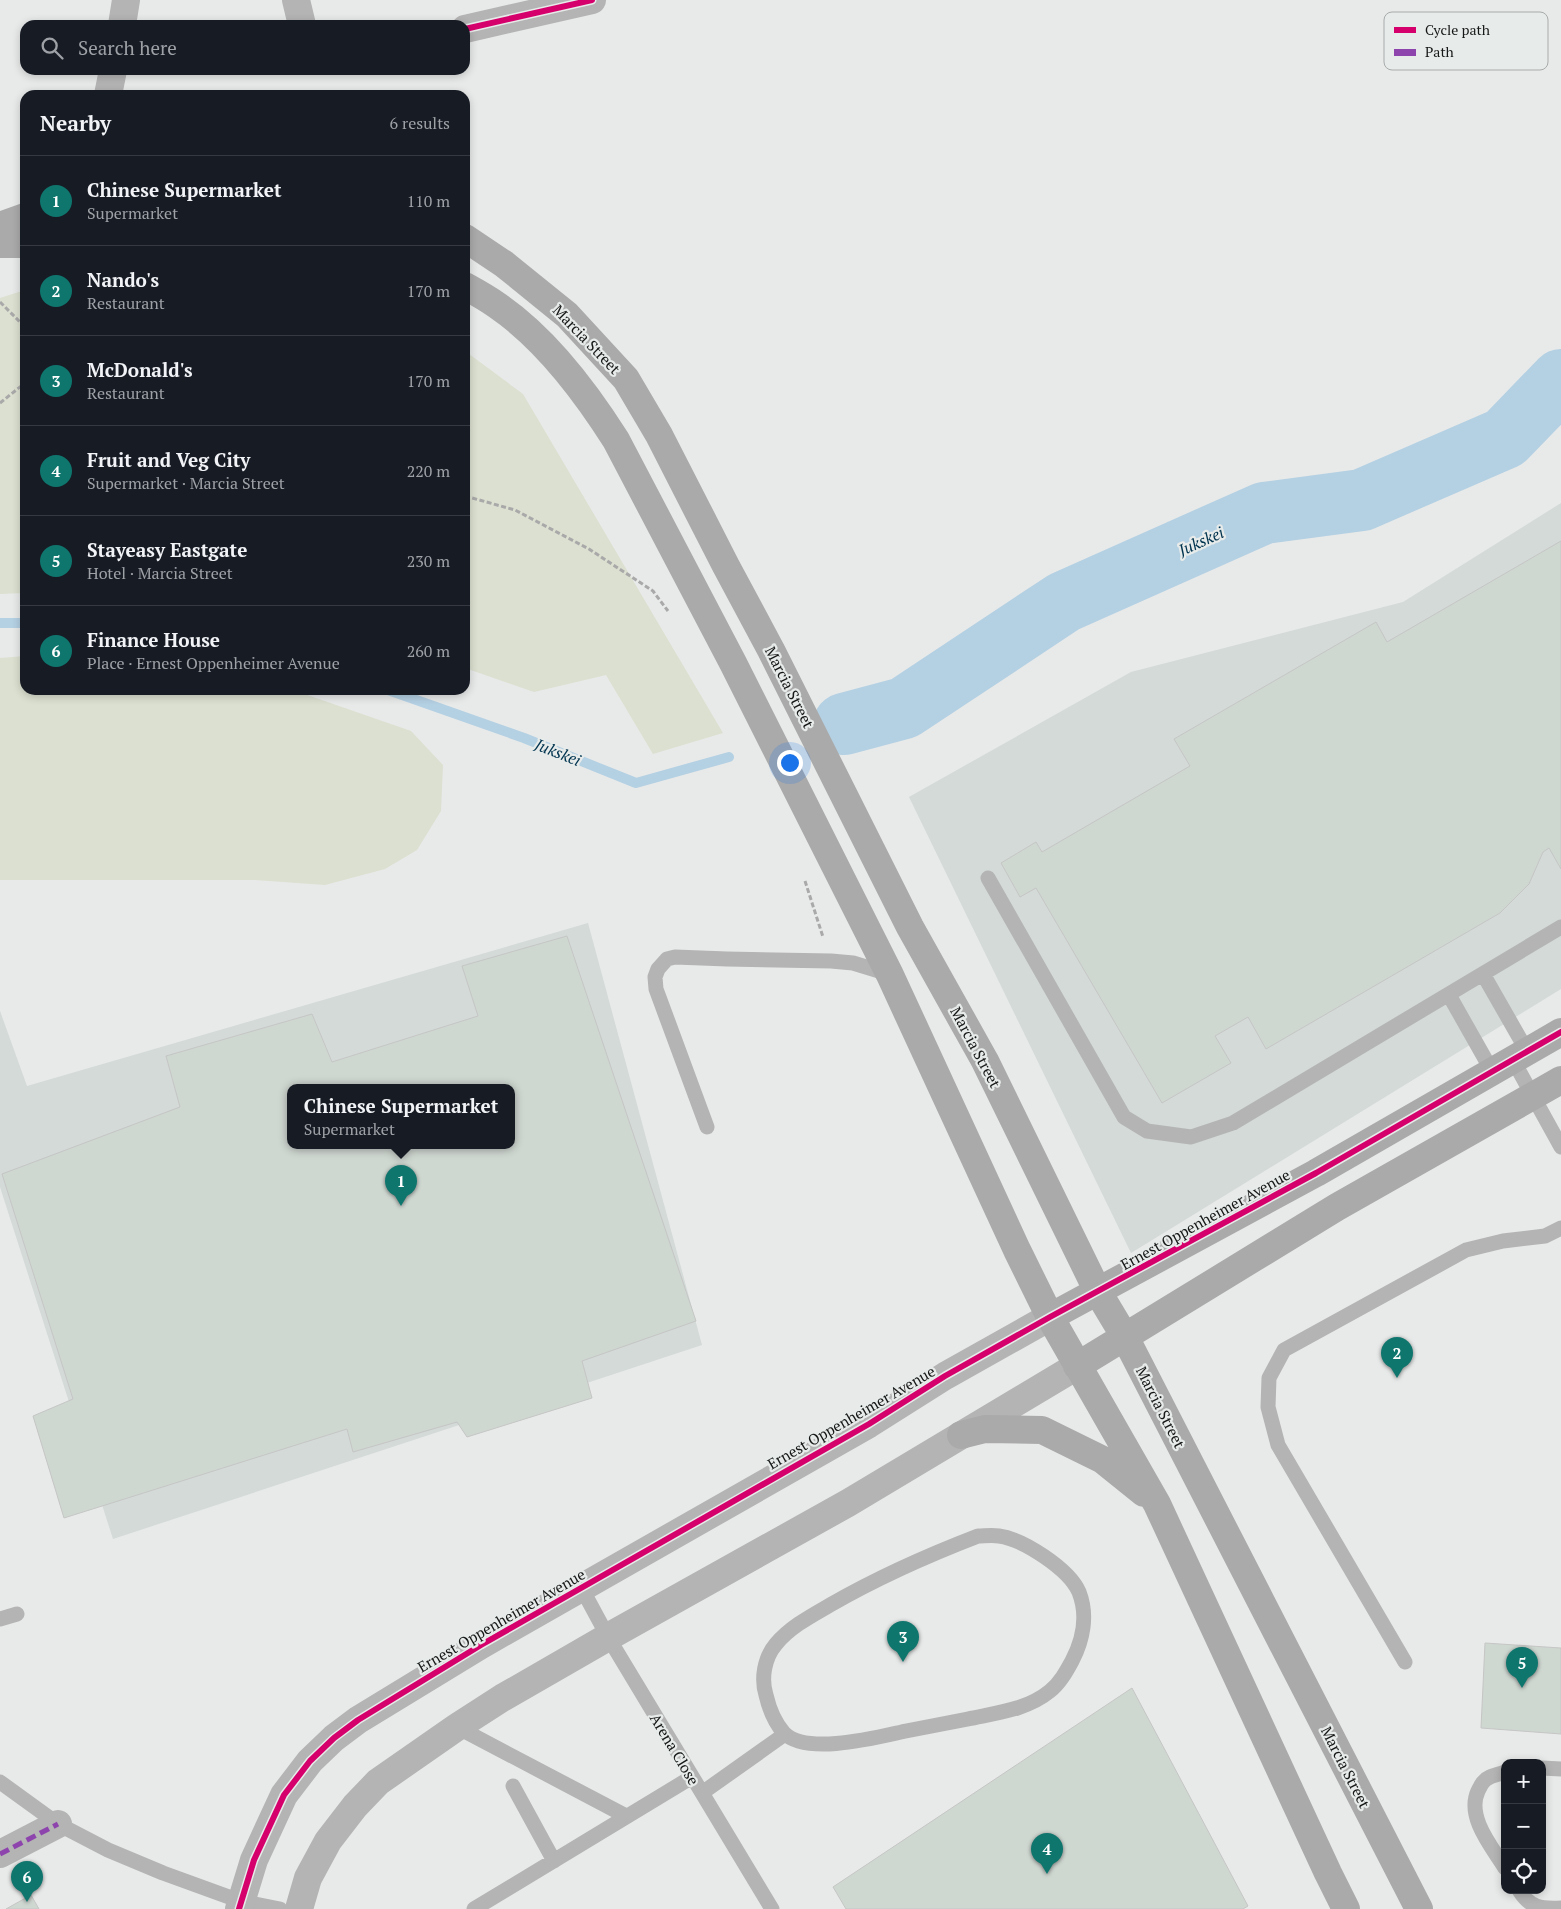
<!DOCTYPE html>
<meta charset="utf-8">
<style>
:root{--surface:#171b24;--page:#242831;--text:#f1f3f6;--muted:#9ea1a6;--line:#363941;--accent:#0f766e}
body{margin:0;font-family:"PT Serif",serif;background:var(--page);color:var(--text)}
.controls{position:absolute;right:15px;bottom:15px;display:grid;overflow:hidden;border-radius:10px;box-shadow:0 2px 8px #0003}
.controls button{width:45px;height:45px;display:grid;place-items:center;padding:0;border:0;border-bottom:1px solid var(--line);background:var(--surface);color:var(--text);font:25px sans-serif}
.you{position:absolute;left:789px;top:762px;width:18px;height:18px;margin:-12px;border:4px solid #fff;border-radius:50%;background:#1a73e8;box-shadow:0 0 0 8px #1a73e833}
.badge{display:grid;place-items:center;width:32px;height:32px;border-radius:50%;background:var(--accent);color:#fff;font-size:16px;font-weight:700}
.pin{position:absolute;translate:-50% -41px;filter:drop-shadow(0 1px 2px #0008)}
.pin::after{content:'';position:absolute;top:26px;width:18px;height:15px;background:inherit;clip-path:polygon(0 0,100% 0,50% 100%)}
.popup{position:absolute;left:287px;top:1084px;width:228px;height:65px;box-sizing:border-box;display:grid;place-content:center;border-radius:10px;background:var(--surface);filter:drop-shadow(0 1px 4px #0005);font-size:16px;white-space:nowrap;color:var(--muted)}
.popup b{font-size:19px;color:var(--text)}
.popup::after{content:'';position:absolute;left:50%;top:100%;margin-left:-10px;border:10px solid transparent;border-top-color:var(--surface)}
.list{margin:0;padding:0;list-style:none}
h2{display:flex;justify-content:space-between;align-items:center;height:65px;margin:0;padding:0 20px;font-size:21px}
h2 small{font-size:16px;font-weight:400;color:var(--muted)}
.list li{display:grid;grid-template-columns:32px 1fr auto;gap:15px;align-items:center;box-sizing:border-box;height:90px;padding:0 20px;border-top:1px solid var(--line)}
.list b{display:block;font-size:19px;white-space:nowrap}
.list p{margin:0;font-size:16px;white-space:nowrap;color:var(--muted)}
.list em{font-size:16px;font-style:normal;color:var(--muted)}
.icon{flex:none;width:28px;height:28px;fill:none;stroke:currentColor;stroke-width:2;stroke-linecap:round;stroke-linejoin:round}
.map{position:relative;flex:none;width:1561px;height:1909px;overflow:hidden}
.search{position:absolute;background:var(--surface);box-shadow:0 2px 8px #0003;left:20px;top:20px;width:450px;height:55px;display:flex;align-items:center;gap:12px;box-sizing:border-box;padding:0 18px;border-radius:15px;color:var(--muted);font-size:19px}
.panel{position:absolute;background:var(--surface);box-shadow:0 2px 8px #0003;left:20px;top:90px;width:450px;height:605px;border-radius:15px}
.map>svg:first-child{display:block}
</style>
<div class="map">
<svg width="1561" height="1909" viewBox="0 0 1561 1909">
<rect width="100%" height="100%" fill="#e8eae9"/>
<path fill="#d3dad8" fill-rule="evenodd" d="M1561,503V989L1131,1253L909,797L1131,672L1403,602Z
M588,923L702,1345L113,1539L0,1187V1011L27,1086ZM291,1087H511V1145H291Z"/>
<path fill="#dbe0d0" d="M25,290V593L0,594V298Z
M465,351L523,394L723,733L653,754L606,675L534,692L465,668Z
M25,656V690H293L411,731L443,765L441,811L417,850L385,869L325,885L255,880H0V658Z"/>
<g fill="none" stroke-linecap="round" stroke-linejoin="round">
<path stroke="#b4d0e3" stroke-width="10" d="M0,623H25
M388,690L524,738L636,783L729,757"/>
<path stroke="#b4d0e3" stroke-width="62" d="M844,724L904,708L1064,602L1264,513L1362,500L1505,438L1561,380"/>
</g>
<path fill="#cfd7d1" stroke="#c5c6c5" fill-rule="evenodd" d="M1561,541V869L1549,848L1543,852L1529,884L1500,913L1266,1049L1248,1017L1215,1036L1231,1063L1162,1103L1036,888L1020,897L1001,863L1036,842L1042,852L1190,766L1174,739L1376,622L1387,642Z
M567,936L696,1321L582,1361L592,1398L467,1437L457,1422L353,1452L347,1429L64,1518L33,1416L73,1399L2,1174L180,1107L166,1056L312,1014L332,1062L478,1016L462,966ZM291,1087H511V1145H291Z
M1485,1643L1561,1648V1734L1481,1728Z
M1132,1688L1248,1906L1243,1909H846L833,1887Z
M31,1895L39,1909H6Z"/>
<g fill="none" stroke-linecap="round" stroke-linejoin="round">
<path stroke="#a9a9a9" stroke-width="3" stroke-dasharray="5 2.5" stroke-linecap="butt" d="M0,302L25,327
M0,403L25,383
M465,496L515,510L589,549L653,591L668,611
M805,881L823,937"/>
<path stroke="#b4b4b4" stroke-width="15" d="M988,878L1124,1117L1147,1131L1191,1137L1233,1123L1561,927
M1483,974L1527,1051
M1449,995L1492,1071
M1513,1060L1561,1147
M707,1127L656,989L655,977L658,969L667,959L675,957L727,959L831,961L853,963L889,974
M978,1536C984,1536 992,1535 999,1536C1023,1539 1069,1569 1079,1592C1088,1615 1083,1640 1072,1661C1066,1672 1060,1683 1050,1691C1027,1710 996,1713 968,1719C947,1723 927,1727 906,1731C878,1737 807,1756 784,1733C775,1723 769,1708 766,1695C761,1679 764,1658 776,1644C790,1627 811,1616 830,1605C877,1578 926,1556 978,1536Z
M581,1587L608,1637L772,1909
M0,1619L17,1614
M1405,1662L1278,1445L1268,1407L1269,1378L1284,1350L1466,1250L1503,1241L1545,1236L1561,1228
M457,1727L626,1816
M1542,1768L1561,1769
M1505,1772C1500,1774 1494,1775 1490,1777C1483,1780 1481,1785 1478,1791C1466,1817 1492,1847 1505,1868
M0,1782L58,1824L108,1850L163,1873L240,1901L280,1909
M513,1786L554,1861
M702,1793L785,1734
M1519,1890C1530,1908 1541,1909 1561,1908
M474,1909L692,1777"/>
<path stroke="#b4b4b4" stroke-width="28" d="M296,0L302,25
M122,25L126,0
M465,29L592,0
M108,95L113,70
M0,1854L58,1824
M239,1909L254,1860L284,1795L310,1761L334,1738L358,1720L481,1645L869,1424L945,1376L1050,1317
M299,1909L308,1878L328,1841L355,1806L378,1782L457,1727L502,1698L608,1637L848,1503L1077,1366"/>
<path stroke="#aaa" stroke-width="28" d="M0,226L25,217
M465,238L504,264L567,315L626,379L659,435L726,566L771,650L910,927L985,1061L1098,1292L1125,1337L1419,1909
M0,244H25
M465,286C476,292 487,298 498,306C546,339 585,391 616,440L733,663L890,975L1017,1250L1050,1317L1157,1504L1328,1873L1346,1909
M1050,1317L1316,1173L1561,1032
M1077,1366L1337,1207L1561,1080
M961,1435L985,1429L1042,1430L1103,1460L1144,1493"/>
<path stroke="#8e44ad" stroke-width="5" stroke-dasharray="10 5" stroke-linecap="butt" d="M0,1854L58,1824"/>
<defs>
<path id="cycleway" d="M465,29L592,0
M239,1909L254,1860L284,1795L310,1761L334,1738L358,1720L481,1645L869,1424L945,1376L1050,1317L1316,1173L1561,1032"/>
</defs>
<use href="#cycleway" stroke="#e7ebea" stroke-width="9"/>
<use href="#cycleway" stroke="#d6006c" stroke-width="6"/>
</g>
<g text-anchor="middle" dominant-baseline="central" stroke-width="4.5" stroke-linejoin="round" paint-order="stroke">
<g font-size="15" fill="#161717" stroke="#e7ebea">
<text transform="translate(587 339) rotate(46)">Marcia Street</text>
<text transform="translate(790 687) rotate(63)">Marcia Street</text>
<text transform="translate(976 1047) rotate(62)">Marcia Street</text>
<text transform="translate(1205 1219) rotate(-29)">Ernest Oppenheimer Avenue</text>
<text transform="translate(1161 1407) rotate(63)">Marcia Street</text>
<text transform="translate(851 1417) rotate(-30)">Ernest Oppenheimer Avenue</text>
<text transform="translate(501 1620) rotate(-30)">Ernest Oppenheimer Avenue</text>
<text transform="translate(675 1749) rotate(59)">Arena Close</text>
<text transform="translate(1346 1767) rotate(63)">Marcia Street</text>
</g>
<g font-size="16" font-style="italic" fill="#01344f" stroke="#e7ebea">
<text transform="translate(1201 541) rotate(-24)">Jukskei</text>
<text transform="translate(558 752) rotate(22)">Jukskei</text>
</g>
</g>
<rect x="1384" y="12" width="164" height="58" rx="8" fill="#e7ebea" stroke="#a8abab" stroke-width="1"/>
<rect x="1394" y="27" width="22" height="6" fill="#d6006c"/>
<rect x="1394" y="49" width="22" height="7" fill="#8e44ad"/>
<g font-size="14" fill="#161717">
<text x="1425" y="35">Cycle path</text>
<text x="1425" y="57">Path</text>
</g>
</svg>
<div class="controls">
<button>+</button>
<button>−</button>
<button><svg class="icon" aria-label="locate" viewBox="0 0 24 24"><circle cx="12" cy="12" r="6"/><path d="M12 2v4M12 18v4M2 12h4M18 12h4"/></svg></button>
</div>
<div class="you"></div>
<div class="pin badge" style="left:401px;top:1206px">1</div>
<div class="popup"><b>Chinese Supermarket</b>Supermarket</div>
<div class="pin badge" style="left:1397px;top:1378px">2</div>
<div class="pin badge" style="left:903px;top:1662px">3</div>
<div class="pin badge" style="left:1047px;top:1874px">4</div>
<div class="pin badge" style="left:1522px;top:1688px">5</div>
<div class="pin badge" style="left:27px;top:1902px">6</div>
<div class="search"><svg class="icon" aria-label="search" viewBox="0 0 24 24"><circle cx="10" cy="10" r="6"/><path d="M15 15l6 6"/></svg>Search here</div>
<section class="panel">
<h2>Nearby<small>6 results</small></h2>
<ul class="list">
<li><span class="badge">1</span><div><b>Chinese Supermarket</b><p>Supermarket</p></div><em>110 m</em></li>
<li><span class="badge">2</span><div><b>Nando's</b><p>Restaurant</p></div><em>170 m</em></li>
<li><span class="badge">3</span><div><b>McDonald's</b><p>Restaurant</p></div><em>170 m</em></li>
<li><span class="badge">4</span><div><b>Fruit and Veg City</b><p>Supermarket · Marcia Street</p></div><em>220 m</em></li>
<li><span class="badge">5</span><div><b>Stayeasy Eastgate</b><p>Hotel · Marcia Street</p></div><em>230 m</em></li>
<li><span class="badge">6</span><div><b>Finance House</b><p>Place · Ernest Oppenheimer Avenue</p></div><em>260 m</em></li>
</ul>
</section>
</div>
